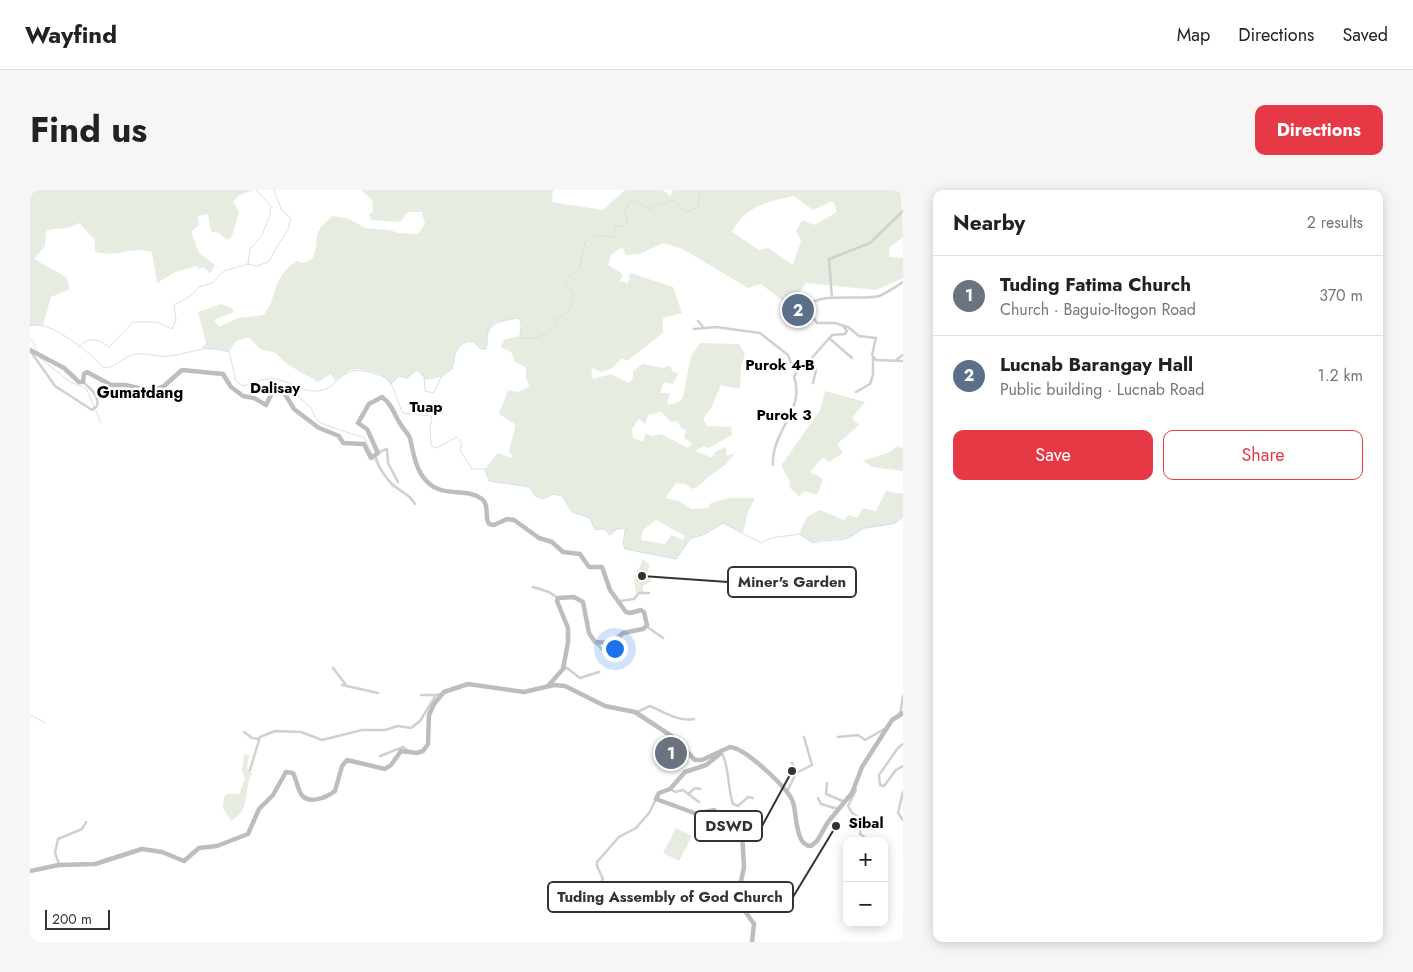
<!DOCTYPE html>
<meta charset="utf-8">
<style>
:root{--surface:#fff;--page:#f6f6f6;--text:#222;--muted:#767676;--line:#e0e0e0;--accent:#e63946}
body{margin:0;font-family:Jost,sans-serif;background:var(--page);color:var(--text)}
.controls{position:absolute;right:15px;bottom:15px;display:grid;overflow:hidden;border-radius:10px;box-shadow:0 2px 12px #0003}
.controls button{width:45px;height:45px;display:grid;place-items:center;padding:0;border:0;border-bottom:1px solid var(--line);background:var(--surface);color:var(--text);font:25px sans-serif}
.scale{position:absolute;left:15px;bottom:12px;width:65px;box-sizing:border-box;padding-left:5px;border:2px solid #333;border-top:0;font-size:14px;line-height:18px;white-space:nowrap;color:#333;-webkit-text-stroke:4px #fff;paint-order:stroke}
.you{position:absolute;left:584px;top:458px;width:18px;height:18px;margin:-12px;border:4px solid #fff;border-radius:50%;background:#1a73e8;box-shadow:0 0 0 8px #1a73e833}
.badge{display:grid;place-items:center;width:32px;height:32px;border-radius:50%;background:var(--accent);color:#fff;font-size:16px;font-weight:700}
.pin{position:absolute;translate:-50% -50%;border:2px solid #fff;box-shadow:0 1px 5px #0006}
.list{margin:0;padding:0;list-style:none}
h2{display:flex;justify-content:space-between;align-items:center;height:65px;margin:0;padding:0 20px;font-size:21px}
h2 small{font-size:16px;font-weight:400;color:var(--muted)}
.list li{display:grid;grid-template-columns:32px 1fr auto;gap:15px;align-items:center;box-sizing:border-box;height:80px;padding:0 20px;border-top:1px solid var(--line)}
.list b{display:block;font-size:19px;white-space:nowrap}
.list p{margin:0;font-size:16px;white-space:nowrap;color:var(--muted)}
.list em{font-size:16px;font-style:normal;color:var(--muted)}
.actions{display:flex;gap:10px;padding:15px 20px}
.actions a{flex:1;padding:11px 0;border:1px solid var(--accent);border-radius:10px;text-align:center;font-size:18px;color:var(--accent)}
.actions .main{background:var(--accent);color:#fff}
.map{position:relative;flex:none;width:873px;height:752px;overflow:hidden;border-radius:10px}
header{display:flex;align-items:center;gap:30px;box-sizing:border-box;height:70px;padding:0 25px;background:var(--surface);border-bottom:1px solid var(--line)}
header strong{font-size:24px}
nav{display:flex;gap:28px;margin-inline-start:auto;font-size:18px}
.intro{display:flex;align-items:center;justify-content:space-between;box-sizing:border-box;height:120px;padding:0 30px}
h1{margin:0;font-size:35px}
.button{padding:12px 22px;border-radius:10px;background:var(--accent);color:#fff;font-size:18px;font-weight:700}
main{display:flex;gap:30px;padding:0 30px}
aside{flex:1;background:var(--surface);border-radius:10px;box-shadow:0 2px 12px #0003}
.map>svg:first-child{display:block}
</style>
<header>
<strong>Wayfind</strong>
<nav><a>Map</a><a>Directions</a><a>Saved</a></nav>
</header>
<div class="intro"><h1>Find us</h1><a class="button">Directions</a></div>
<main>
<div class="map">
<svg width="873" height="752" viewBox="0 0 873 752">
<rect width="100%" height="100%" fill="#fff"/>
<path fill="#e6ecdf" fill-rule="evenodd" d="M0,0H223L208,6L203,12L209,22L202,46L197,50L189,43L181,42L178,24L168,26L169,35L161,42L169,63L185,75L180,83L173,77L169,79L167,76L145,82L127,93L122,62C100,56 89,68 65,62V50L49,33C32,42 31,36 16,41L15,56L4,69L36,87L40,99L21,107L13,135L0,136Z
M331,0H523L522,12L573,20L595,0H633L640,6L643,0H871L873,47L859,58V67L873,68V88L846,100L776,93L764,111H753L731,94L718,98L653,59L633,53L610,64L596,65L592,57L581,65L578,75L593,84L590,91L598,93L600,83L643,97L652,123L633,128V143L597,171L591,168L583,178L571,182L563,178L561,183L563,189L581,184L599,193L603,188V181L613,174L634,178L640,175L642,181L648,184L643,194L634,192L630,203H640L637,214C644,215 649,213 653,207L661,166L670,153L709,154L715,164L711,176L710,199L691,195L681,218L673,229L677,236L701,237L702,245L679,258L673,256L666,261L682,268L685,262L696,257L697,266L705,263C695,276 694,276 681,285C673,290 672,296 662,299L655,294L646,293L635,308L649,311L661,319L678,318L681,313L699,308H725L718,322L713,343L693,333L675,344L660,349L646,369L595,359L593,353L595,338L587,339L580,345L574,339L565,340L560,328L542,322L532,306L523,304L513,309L505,306L500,297L459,291L455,279L468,263L481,268L483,266L479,262C480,252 485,244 485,234L469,224L478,200L488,202L500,196L496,189V177L485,172L481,162L471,157L474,150L489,146L492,134L488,128L464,133L458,143L456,159H451L442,151C425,152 425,166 422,179L411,187L396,190L387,180L377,188L369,186L361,194L350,184L329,179L320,180L305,191L301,184L288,192L257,174L246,163L230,159L219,147L206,151L199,162L189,159L171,158L176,153L168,122L191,114L202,118L204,122L184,130L189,137L208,128L234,125C249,103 242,87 267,71L274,73L283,68C291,45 279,45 303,26L319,29L335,38L360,40L368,43L388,44L395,34L392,22H378L370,32L342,30L339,25L343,21L342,10ZM764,6L783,20L803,11L807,22L784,35L772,30L766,41L771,51L763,75L738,58L729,60L702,42C714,16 739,11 764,6ZM631,222L641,232L648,231L651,238L656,240L654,248L662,253L658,258L631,244L622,246L616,243L613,252L603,248L602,239L609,229L615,234L618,225ZM626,330L655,346L653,350L641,345L635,354L611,350L613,340Z
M795,201L835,212L822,228L829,235L807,254L813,263L799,272L793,267L780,282L793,289L787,305L775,301L769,306L759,297L760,291L751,276L790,220Z
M867,256L873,258V281L842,277L833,271L860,262Z
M856,301L873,304V327L865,334L832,339L821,347L813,349L791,350L783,353L769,344L777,327L790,320L814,330L818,325L827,328L833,318L846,321Z
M613,369L620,375L617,383L622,391L613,396V402L606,403L604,389Z
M214,564L219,565L217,578L222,583C212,602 223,617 201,631L193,618L194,607L197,604H209L215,589L212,581Z
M646,638L662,646L649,671L633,663Z"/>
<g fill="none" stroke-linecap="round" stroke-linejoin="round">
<path stroke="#cfe2ee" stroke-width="1" d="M680,0H682
M688,0H689
M218,74L220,59L231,47L240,26L241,16L226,0
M0,136C17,129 50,156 63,167C68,171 70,176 75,178C87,177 91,169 102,165C113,161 127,168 139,166C163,163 175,154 199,162L206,191L213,196C225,192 238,186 250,190C263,194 271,201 286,201C310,201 306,174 339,182C347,184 356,186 361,194C365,200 368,214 373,223L401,226L402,230L400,236L401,256L407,258L427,247L432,254L430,260L442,279H455L459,291L500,297L505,306L513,309L523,304L532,306L542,322L560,328L565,340L574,339L580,345L587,339L596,338L593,353L595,359L646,369L660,349L675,344L693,333L731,353C743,345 756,347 769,344L783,353C794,349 806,352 818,348C826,345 830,338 839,337C853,335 862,336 873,327
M0,149L3,151L7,161
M49,157C57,146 69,149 79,157L103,132H127L142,139L146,130L144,115L162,105L169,97L182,93L194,81L218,74L227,76L238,72L258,39L261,28L252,21L244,0
M9,167L40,192L56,198L71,233
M361,194L369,186L377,188L387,180L394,186L395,201L404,203L411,187L422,179C425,166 424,156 439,151L444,152L451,159H456C458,154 457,152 457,147C457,131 476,131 488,128L491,130V148C503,150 518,145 526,135V130C538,123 543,118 543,103L536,94L535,90L550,77L555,52L567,46L584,47L587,44L584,37L596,35L598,32L594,22L602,9L619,19L643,10L656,22L668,17L669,4L675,0
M264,198C267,210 274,210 281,218C284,223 285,229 289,232C295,235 330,247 334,247L343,266
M344,269L352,283
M360,293L363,298
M0,525L16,533"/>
<path stroke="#d0d0d0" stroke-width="2.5" d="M873,92C865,97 857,103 849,106C830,111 790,101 776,117L787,133H805L818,137L829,146L846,148L842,165L846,170L873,171
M802,108L799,69L840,53L873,21
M763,124L776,121
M668,131L674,138
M664,139L686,137L730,143L758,165L764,180L767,182
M799,148L822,168
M1,162L25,196L62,220L67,216C70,206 60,198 53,192
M866,170L873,165
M780,172V175L786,180L783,193
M767,182L774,177L802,145L815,144L817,141L813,136
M826,202L840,194L843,185V166
M349,262L357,259L358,273L368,292
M345,265C348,277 357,291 367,298C375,304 380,305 385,314
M743,275C741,241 776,219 764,187L767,182
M503,397L519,402L528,408
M590,411L604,409L609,403H619
M616,436L633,448
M566,453L582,470
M303,478L316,495
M533,479L537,478L550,488L569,482
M312,495L348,503
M391,505H406
M607,522L620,516C634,522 648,532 664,529
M870,524L873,506
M214,542L222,548L229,549
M808,547L828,545L835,550L856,538
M873,554L868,558L849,585L850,595L854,596L866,580L873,576
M692,563C700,579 697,597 703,614L708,616L718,607L723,608
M350,566L373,557L380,562
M762,573L766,583
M220,580L230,547L245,541L271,542L292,550L332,540H355L368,536L381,538L390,531L406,505L410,504
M797,593L796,604L815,612
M824,598L826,600L818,616L822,623L831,629L830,644L840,651
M640,599L645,602L653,600L669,612
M757,602L766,583L782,575L774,547
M873,602L868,623L873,630
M658,604L665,598L670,599
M788,608L791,614L808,619
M29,674L25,663L28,649L52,639L56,632
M567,699L573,689L567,676V672L589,647L606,638L619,623L626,609"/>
<path stroke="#bdbdbd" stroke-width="4.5" d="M0,160L34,178L49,192H53L54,184L57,182L81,195H95L121,201L134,196L152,180L193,184L201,197L213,206L224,208L236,215L243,201L252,199L264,219L289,238L309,246L313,253L334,254L341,268L348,263L347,261L337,239L328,233L339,214L352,207C363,215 364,225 371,235C374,240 378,243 380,248C383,260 384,273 391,284C409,312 432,295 452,309C460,315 454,327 459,334L464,335L477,329L484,330L509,348L522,352L533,362L550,364L559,377H572L580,400L596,422L600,423L611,420L614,422L617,435L613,439L593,443L582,453L565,452L559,443L553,412L544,407L528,408L527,411L538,438V452L533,479L518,496
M690,564L676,575L655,582L640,599L629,603L626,609L667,624L684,620L712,643L714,677L710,696L718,704L715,721L724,734L722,752
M0,681L29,675L65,674L112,659L132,662L154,671L169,658L187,656L218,644L229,619L243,605L256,582L263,583C266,589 267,596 270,602C276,616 296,608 305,601L312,576L317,570L355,579L361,575L371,561L387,563L393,561L398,554L399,525L404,514L414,502L438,494L494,502L524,495L535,496L575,516L605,522L643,547L665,570H672L700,557C715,558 758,598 763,612C767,624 765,656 781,656L787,651L798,632L822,603L832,577L862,530L873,523"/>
</g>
<g text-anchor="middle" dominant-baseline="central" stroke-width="5" stroke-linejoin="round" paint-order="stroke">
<g font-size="15" font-weight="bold" fill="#000" stroke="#fff">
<text x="750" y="175">Purok 4-B</text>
<text x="245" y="198">Dalisay</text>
<text x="396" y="217">Tuap</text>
<text x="754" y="225">Purok 3</text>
<text x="836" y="633">Sibal</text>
</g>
<g font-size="16" font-weight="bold" fill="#000" stroke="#fff">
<text x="110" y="202">Gumatdang</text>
</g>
</g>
<path fill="none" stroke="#333" stroke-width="2" d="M612 386L698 392M762 581L732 636M806 636L763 707"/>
<g fill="#333" stroke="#fff" stroke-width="2">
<circle cx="612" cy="386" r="5"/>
<circle cx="762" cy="581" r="5"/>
<circle cx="806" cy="636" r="5"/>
</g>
<g fill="#fff" stroke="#333" stroke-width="2">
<rect x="698" y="377" width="128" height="30" rx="5"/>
<rect x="665" y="621" width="67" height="30" rx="5"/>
<rect x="518" y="692" width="245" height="30" rx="5"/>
</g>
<g font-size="15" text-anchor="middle" font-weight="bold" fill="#333">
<text x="762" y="397">Miner's Garden</text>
<text x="699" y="641">DSWD</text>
<text x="640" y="712">Tuding Assembly of God Church</text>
</g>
</svg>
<div class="controls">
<button>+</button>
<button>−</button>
</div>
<div class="scale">200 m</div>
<div class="you"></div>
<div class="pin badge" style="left:641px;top:563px;background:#6b7280">1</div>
<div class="pin badge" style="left:768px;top:120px;background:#5c6f8a">2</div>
</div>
<aside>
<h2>Nearby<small>2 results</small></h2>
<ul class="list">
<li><span class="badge" style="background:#6b7280">1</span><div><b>Tuding Fatima Church</b><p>Church · Baguio-Itogon Road</p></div><em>370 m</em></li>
<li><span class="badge" style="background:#5c6f8a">2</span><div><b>Lucnab Barangay Hall</b><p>Public building · Lucnab Road</p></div><em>1.2 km</em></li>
</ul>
<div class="actions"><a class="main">Save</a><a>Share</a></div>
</aside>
</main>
